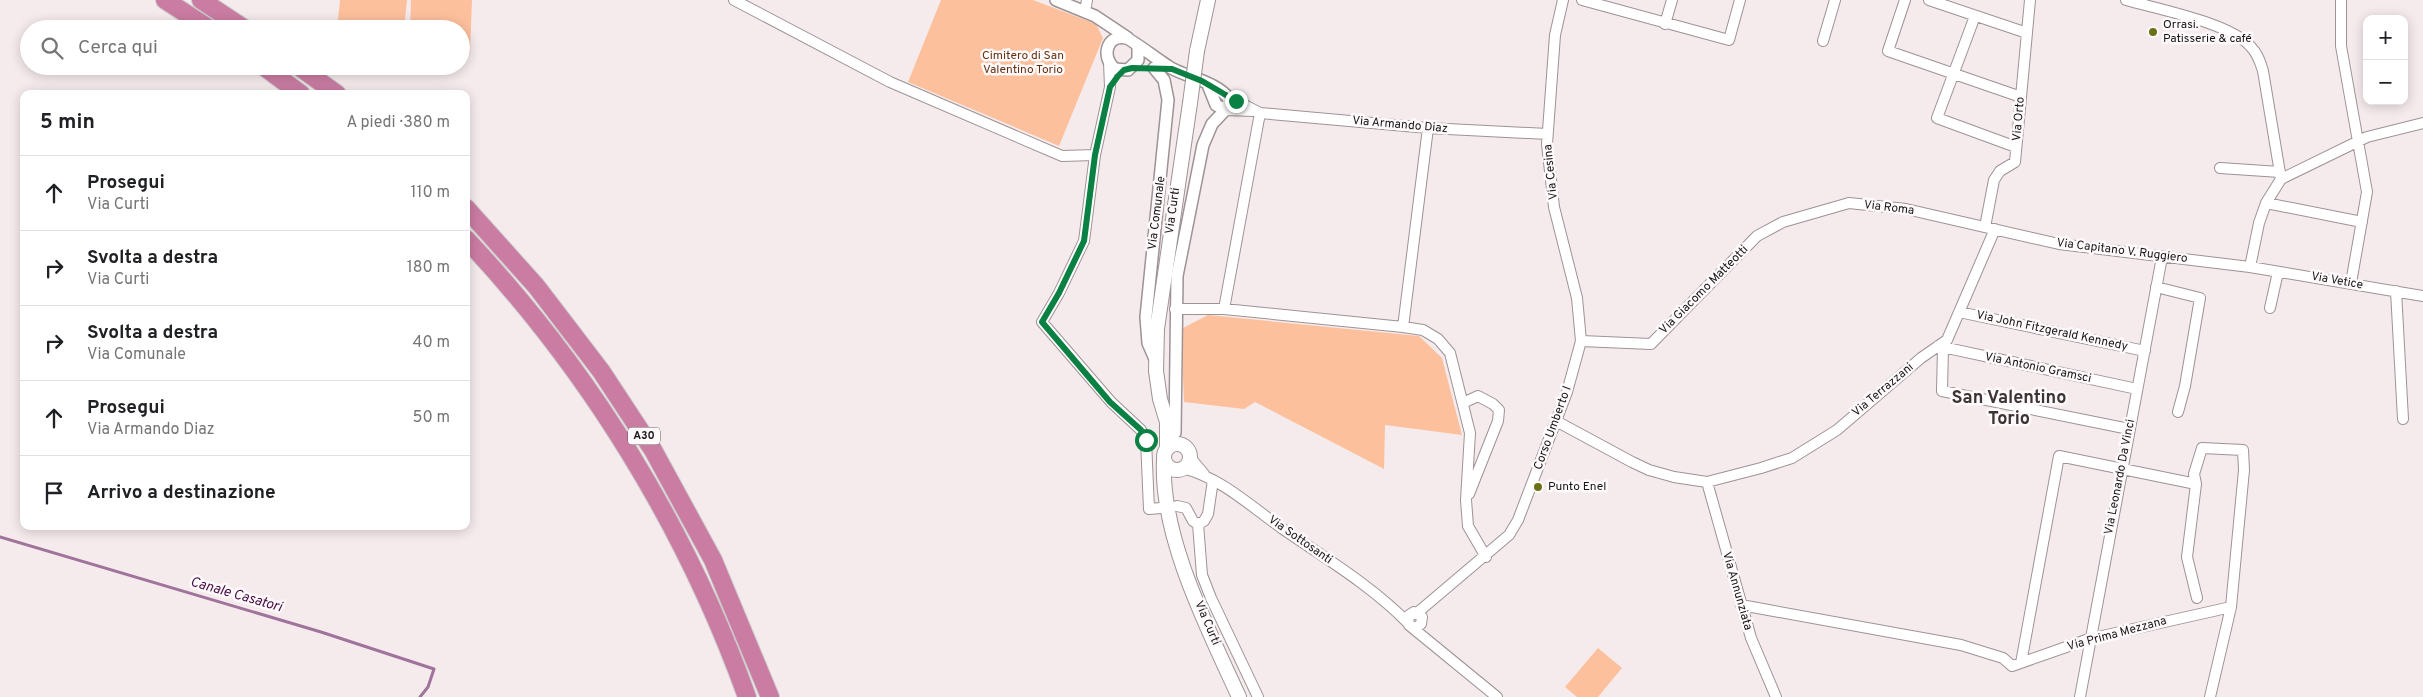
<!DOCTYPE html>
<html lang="it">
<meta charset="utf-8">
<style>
:root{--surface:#fff;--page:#f6f6f6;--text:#202124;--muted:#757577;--line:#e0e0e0}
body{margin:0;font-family:Overpass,sans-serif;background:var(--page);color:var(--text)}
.controls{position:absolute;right:15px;top:15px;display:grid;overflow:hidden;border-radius:10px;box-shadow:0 2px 12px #0003}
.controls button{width:45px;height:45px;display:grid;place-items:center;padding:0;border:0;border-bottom:1px solid var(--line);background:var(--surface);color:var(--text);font:25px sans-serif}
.stop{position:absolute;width:15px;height:15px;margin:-11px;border:4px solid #0b8043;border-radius:50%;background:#fff}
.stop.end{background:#0b8043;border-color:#fff;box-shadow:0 1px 5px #0008}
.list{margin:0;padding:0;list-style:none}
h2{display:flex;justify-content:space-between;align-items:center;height:65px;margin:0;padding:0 20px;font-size:21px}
h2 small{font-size:16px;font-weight:400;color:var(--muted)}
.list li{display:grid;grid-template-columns:32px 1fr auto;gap:15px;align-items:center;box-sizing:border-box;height:75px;padding:0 20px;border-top:1px solid var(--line)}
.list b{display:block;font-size:19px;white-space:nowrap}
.list p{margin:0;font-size:16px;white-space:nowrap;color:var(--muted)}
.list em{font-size:16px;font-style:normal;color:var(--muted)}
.icon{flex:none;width:28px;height:28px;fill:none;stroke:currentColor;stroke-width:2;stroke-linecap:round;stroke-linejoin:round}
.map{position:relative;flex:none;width:2423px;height:697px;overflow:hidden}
.search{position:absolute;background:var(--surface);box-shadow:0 2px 12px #0003;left:20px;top:20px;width:450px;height:55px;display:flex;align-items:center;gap:12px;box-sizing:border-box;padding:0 18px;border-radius:28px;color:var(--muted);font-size:19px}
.panel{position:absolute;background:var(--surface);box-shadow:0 2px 12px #0003;left:20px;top:90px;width:450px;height:440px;border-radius:10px}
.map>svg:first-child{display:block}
</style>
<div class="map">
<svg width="2423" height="697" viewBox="0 0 2423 697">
<rect width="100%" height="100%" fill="#f6ebec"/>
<path fill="#fdc09d" d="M340,0H407L404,29H337Z
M411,0H472L470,54H461V29H410Z
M941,0H1033L1096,24L1103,38L1059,146L908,82Z
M1208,315L1419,336L1442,358L1462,435L1385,425L1384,469L1255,402L1244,409L1184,402L1181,329Z
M1598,648L1622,668L1598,697H1577L1565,687Z"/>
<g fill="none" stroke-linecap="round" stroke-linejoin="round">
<path stroke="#a0739c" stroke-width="3" d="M0,537L321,632L434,669L428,687L420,697"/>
<defs>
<path id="minor" d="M734,0L890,82L1062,156L1095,155
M1582,0L1729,40L1740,0
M1905,0L1888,51L2021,97
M1929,0L2027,33
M2126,0C2157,9 2231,23 2251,47C2258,54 2260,62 2263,71L2281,179L2266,203L2259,223L2250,267
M2341,0V46L2367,192L2351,283
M1085,11L1087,0
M1975,16L1937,118L2016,147
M1665,24L1672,0
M1823,41L1835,0
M1109,62L1110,87L1095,155L1084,241L1059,293L1042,322L1111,402L1141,430L1146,440L1149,509L1161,508
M1227,96L1260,113L1428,128L1547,134
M1226,110L1253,111
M2220,168L2280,172
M2281,179L2367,137L2423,123
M2266,203L2362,222
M1985,227L1994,180L2000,171L2015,162L2030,0
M2156,287L2200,298L2185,386L2178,412
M2396,291L2403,419
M2270,308L2278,272
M1175,309H1224L1403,327L1423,330L1438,339L1450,353L1470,433L1466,500L1468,526L1486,557
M1224,309L1260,113
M1959,312L2145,351
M1403,327L1428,128
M1581,341L1651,344L1757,236L1783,222L1849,203L1906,209L2059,244L2250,267L2423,296
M1938,346L2137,389
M1943,347L1942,391L2129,429
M1463,403L1478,396L1493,404L1499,410L1498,421L1469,494
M1556,421L1632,462L1649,470L1674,477L1707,482L1761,468L1792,458L1837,430L1921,358L1947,340L1995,229
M1189,456L1204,474
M1182,468C1222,478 1250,506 1283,529C1325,558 1372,586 1408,623
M1707,482L1751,638L1776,697
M1177,506L1186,508L1193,521L1198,524L1204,521L1208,514L1213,480
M1198,524L1202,575L1211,598L1258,697
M2197,598L2187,557L2196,484L2194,474L2202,448L2243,450L2244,470L2231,607
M1741,605L1961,645L2003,658L2012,666L2089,639L2231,607L2210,697
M1417,613L1509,535L1518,520L1567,392L1581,341L1577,298L1554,207L1547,144L1555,35L1563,0
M1412,627H1417L1421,624L1422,617L1414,612L1408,616L1409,625L1497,697
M2021,663L2059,456L2196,484
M2080,697L2162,257"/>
<path id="tertiary" d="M1056,0L1095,16L1128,38
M1138,47V60L1128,70L1115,69C1101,58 1106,34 1126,38C1131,39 1162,63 1171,68C1187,77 1219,83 1229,99L1228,107L1212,124L1203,145L1177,276L1175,433
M1154,68L1164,80L1168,100L1146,317L1148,343L1155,359
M1208,85L1216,105L1226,110"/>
<path id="secondary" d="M1197,51L1208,0
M1164 457a13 13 0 1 1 26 0a13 13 0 1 1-26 0Z
M1167,449V422L1160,399L1156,371L1157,329L1190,103
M1164,460C1160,536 1208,629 1239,697"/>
<path id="motorway" d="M165,0L210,29
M201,0L245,29
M263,66L301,94
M298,66L337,94
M466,208L536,286L601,371L653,450L713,560L770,697
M466,239C590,371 686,527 747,697"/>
</defs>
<use href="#minor" stroke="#9d9394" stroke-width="12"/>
<use href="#tertiary" stroke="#9d9394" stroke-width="14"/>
<use href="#secondary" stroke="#9d9394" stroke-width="16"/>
<use href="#motorway" stroke="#ccc" stroke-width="20"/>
<use href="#minor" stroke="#fff" stroke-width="10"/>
<use href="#tertiary" stroke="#fff" stroke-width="11"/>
<use href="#secondary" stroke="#fff" stroke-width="14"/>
<use href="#motorway" stroke="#ca7ca2" stroke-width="18"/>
<defs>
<path id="secondary-bridge" d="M1190,103L1197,51"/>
</defs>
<use href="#secondary-bridge" stroke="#9d9394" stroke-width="16" stroke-linecap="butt"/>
<use href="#secondary-bridge" stroke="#fff" stroke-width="14"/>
</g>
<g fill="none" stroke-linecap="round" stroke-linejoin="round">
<path stroke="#0b8043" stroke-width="6" d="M1146,440L1141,430L1110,402L1042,322L1059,293L1084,241L1095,155L1110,87L1118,76L1124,70L1132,68L1172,69L1202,81L1236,101"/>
</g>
<g fill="#6d7116" stroke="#fefafb" stroke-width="2">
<circle cx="2153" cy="32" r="5"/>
<circle cx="1538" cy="487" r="5"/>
</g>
<g text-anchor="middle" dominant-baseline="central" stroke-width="5" stroke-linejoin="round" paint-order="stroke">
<rect fill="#fefafb" stroke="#5d5a5a" stroke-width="1" x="628" y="427.5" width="32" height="17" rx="4"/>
<g font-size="11" font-weight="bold" fill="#181515">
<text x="644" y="436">A30</text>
</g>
<g font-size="12" fill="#181515" stroke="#fefafb" text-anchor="start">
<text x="2163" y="25">Orrasi.<tspan x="2163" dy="14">Patisserie &amp; café</tspan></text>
<text x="1548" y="487">Punto Enel</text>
</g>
<g font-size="12" fill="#623111" stroke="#fefafb">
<text x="1023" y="56">Cimitero di San<tspan x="1023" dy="14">Valentino Torio</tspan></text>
</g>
<g font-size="12" fill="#181515" stroke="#fefafb">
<text transform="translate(2019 119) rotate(-85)">Via Orto</text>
<text transform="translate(1400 125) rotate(5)">Via Armando Diaz</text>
<text transform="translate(1551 172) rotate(-96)">Via Cesina</text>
<text transform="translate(1889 208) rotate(7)">Via Roma</text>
<text transform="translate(1173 211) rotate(-82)">Via Curti</text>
<text transform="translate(1157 213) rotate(-83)">Via Comunale</text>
<text transform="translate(2122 251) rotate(7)">Via Capitano V. Ruggiero</text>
<text transform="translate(2337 281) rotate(10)">Via Vetice</text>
<text transform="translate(1704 290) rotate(-45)">Via Giacomo Matteotti</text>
<text transform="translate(2052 331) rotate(12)">Via John Fitzgerald Kennedy</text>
<text transform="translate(2038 368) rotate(12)">Via Antonio Gramsci</text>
<text transform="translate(1883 390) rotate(-40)">Via Terrazzani</text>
<text transform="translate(1553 428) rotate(-70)">Corso Umberto I</text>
<text transform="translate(2120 477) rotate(-79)">Via Leonardo Da Vinci</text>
<text transform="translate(1300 540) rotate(35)">Via Sottosanti</text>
<text transform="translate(1737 591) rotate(74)">Via Annunziata</text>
<text transform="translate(1207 623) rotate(67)">Via Curti</text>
<text transform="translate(2117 634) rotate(-15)">Via Prima Mezzana</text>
</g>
<g font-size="14" font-style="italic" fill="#460d44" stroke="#fefafb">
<text transform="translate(236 595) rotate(16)">Canale Casatori</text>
</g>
<g font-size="18" font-weight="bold" fill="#3b3334" stroke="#fefafb">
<text x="2009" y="398">San Valentino<tspan x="2009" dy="21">Torio</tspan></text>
</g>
</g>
</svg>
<div class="controls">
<button>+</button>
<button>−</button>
</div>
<div class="stop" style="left:1146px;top:440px"></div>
<div class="stop end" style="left:1236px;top:101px"></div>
<div class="search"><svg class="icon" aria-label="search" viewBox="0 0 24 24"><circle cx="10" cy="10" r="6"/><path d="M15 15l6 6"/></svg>Cerca qui</div>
<section class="panel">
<h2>5 min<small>A piedi · 380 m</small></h2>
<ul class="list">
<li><svg class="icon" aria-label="ahead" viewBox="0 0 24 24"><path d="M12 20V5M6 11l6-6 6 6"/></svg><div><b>Prosegui</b><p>Via Curti</p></div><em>110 m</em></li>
<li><svg class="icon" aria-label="right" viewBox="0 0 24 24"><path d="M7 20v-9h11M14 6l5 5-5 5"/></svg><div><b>Svolta a destra</b><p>Via Curti</p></div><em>180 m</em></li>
<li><svg class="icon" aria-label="right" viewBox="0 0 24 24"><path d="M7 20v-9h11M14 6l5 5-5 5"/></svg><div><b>Svolta a destra</b><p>Via Comunale</p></div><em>40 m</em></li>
<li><svg class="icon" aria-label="ahead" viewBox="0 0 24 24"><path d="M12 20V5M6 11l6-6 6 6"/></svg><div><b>Prosegui</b><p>Via Armando Diaz</p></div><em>50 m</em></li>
<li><svg class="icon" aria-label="arrive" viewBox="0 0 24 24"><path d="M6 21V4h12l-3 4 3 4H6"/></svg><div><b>Arrivo a destinazione</b></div></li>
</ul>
</section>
</div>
